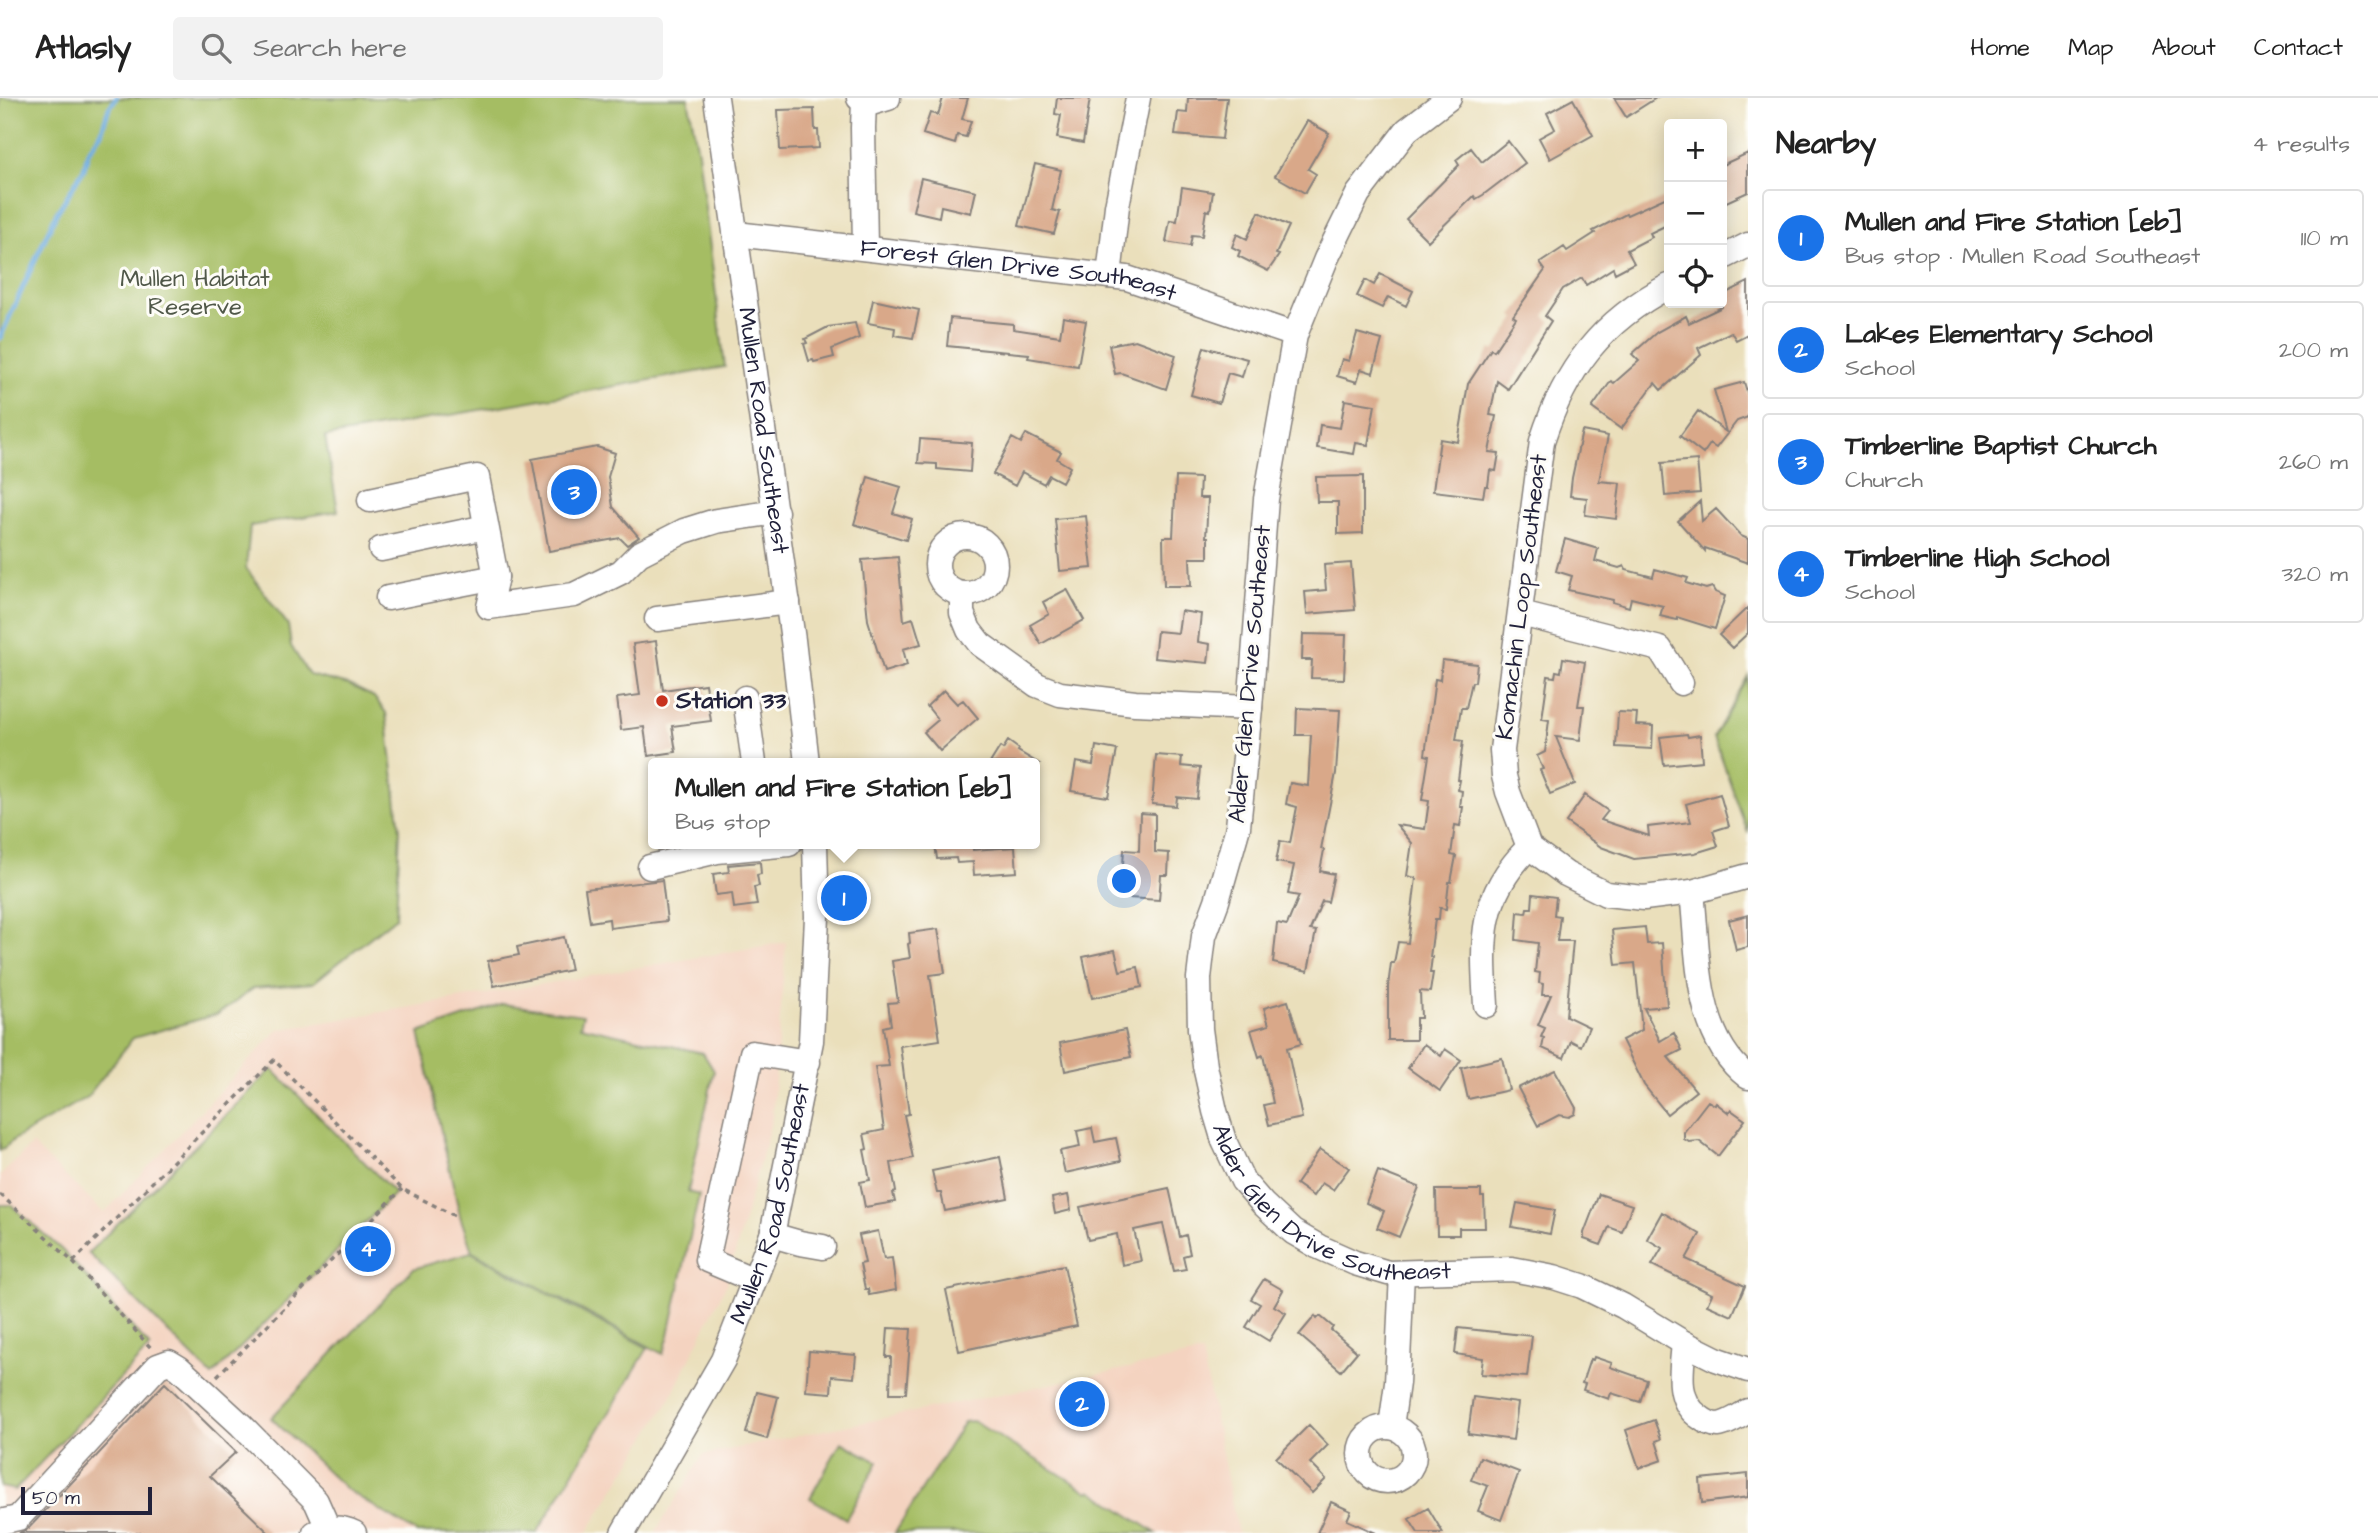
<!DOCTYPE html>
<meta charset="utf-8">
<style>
:root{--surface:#fff;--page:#f2f2f2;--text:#222;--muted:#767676;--line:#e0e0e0;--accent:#1a73e8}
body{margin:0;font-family:"Architects Daughter",sans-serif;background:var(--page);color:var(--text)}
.controls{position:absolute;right:21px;top:21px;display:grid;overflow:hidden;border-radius:7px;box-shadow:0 4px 18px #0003}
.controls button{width:63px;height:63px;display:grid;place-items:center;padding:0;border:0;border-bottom:2px solid var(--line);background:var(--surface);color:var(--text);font:35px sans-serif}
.scale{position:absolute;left:21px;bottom:18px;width:131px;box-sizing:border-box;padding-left:7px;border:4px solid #22223b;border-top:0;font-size:19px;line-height:24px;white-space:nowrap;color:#22223b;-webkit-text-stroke:5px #fdfcf7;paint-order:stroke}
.you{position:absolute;left:1125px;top:784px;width:24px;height:24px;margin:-18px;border:5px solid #fff;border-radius:50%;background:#1a73e8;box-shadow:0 0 0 10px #1a73e833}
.badge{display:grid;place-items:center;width:46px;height:46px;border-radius:50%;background:var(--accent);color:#fff;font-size:23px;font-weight:700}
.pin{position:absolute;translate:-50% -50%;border:4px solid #fff;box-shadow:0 2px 7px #0006}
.popup{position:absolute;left:648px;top:660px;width:392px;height:91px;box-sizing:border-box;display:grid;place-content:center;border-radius:7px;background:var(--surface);filter:drop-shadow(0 2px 5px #0005);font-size:23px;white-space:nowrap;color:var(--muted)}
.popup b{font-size:26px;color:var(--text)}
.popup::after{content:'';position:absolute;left:50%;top:100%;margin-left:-14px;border:14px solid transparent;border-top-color:var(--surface)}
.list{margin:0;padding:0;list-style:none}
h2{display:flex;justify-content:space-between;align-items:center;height:91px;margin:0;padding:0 28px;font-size:30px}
h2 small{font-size:23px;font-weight:400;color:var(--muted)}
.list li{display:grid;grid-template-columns:46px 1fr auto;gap:21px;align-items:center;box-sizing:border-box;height:98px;margin:0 14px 14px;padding:0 14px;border:2px solid var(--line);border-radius:7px}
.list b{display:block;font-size:26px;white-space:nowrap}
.list p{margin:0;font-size:23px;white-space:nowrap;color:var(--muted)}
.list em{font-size:23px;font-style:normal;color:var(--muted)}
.icon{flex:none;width:38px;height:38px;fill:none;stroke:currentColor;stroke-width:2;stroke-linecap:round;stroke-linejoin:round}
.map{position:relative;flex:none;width:1748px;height:1435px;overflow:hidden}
header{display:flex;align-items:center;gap:42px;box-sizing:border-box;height:98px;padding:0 35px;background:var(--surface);border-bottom:2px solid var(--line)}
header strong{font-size:33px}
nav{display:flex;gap:38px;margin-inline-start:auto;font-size:24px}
.search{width:490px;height:63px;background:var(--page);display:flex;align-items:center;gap:18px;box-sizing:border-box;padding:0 24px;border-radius:7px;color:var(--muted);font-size:26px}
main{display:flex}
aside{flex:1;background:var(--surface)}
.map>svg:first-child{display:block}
</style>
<header>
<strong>Atlasly</strong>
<div class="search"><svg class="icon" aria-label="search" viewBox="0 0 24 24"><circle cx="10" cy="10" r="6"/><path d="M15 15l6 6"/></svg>Search here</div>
<nav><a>Home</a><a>Map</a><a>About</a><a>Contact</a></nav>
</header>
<main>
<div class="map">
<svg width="1748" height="1435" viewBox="0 0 1748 1435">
<rect width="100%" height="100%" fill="#fdfcf7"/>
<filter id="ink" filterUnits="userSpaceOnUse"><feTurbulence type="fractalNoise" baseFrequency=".0143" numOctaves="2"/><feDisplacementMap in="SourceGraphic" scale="14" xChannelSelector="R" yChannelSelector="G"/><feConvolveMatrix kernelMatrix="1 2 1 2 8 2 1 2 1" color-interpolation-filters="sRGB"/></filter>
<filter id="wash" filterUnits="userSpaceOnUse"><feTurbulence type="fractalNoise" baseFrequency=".00686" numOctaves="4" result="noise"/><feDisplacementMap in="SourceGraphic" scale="28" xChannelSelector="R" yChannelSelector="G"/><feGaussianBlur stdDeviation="1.57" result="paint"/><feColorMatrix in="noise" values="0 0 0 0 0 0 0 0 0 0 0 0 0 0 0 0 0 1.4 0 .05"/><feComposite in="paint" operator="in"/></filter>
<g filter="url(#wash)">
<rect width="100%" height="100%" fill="#eadfbb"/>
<path fill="#f4d3c0" d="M786,844L772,1020L727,1185L671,1299L587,1435H0V1078L32,1046L104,1115L278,932Z
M1202,1255L1238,1435H655L703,1357Z"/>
<path fill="#a5bd63" stroke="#64704f" stroke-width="2" d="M0,0H688L698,54L725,269L325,339L338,413L250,428L246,470L288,527L291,548L309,577L349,587L374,599L386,615L400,732L396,819L313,885L254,890L218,916L133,940L87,999L15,1041L0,1053Z
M1748,578V735L1714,639Z
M503,906L583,917L580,928L703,955L714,973L688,1094L699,1097L669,1237L663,1256L472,1153L460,1118L419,935Z
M272,971L395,1095L212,1278L88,1155Z
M0,1107H11L62,1152L150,1249L15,1392L0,1389Z
M471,1154L648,1250L537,1435H417L346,1391L271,1320L413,1171Z
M973,1323L1089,1394L1091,1392L1156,1435H895L964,1324Z
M841,1344L878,1364L846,1421L810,1400Z"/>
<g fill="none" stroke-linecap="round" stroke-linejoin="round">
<path stroke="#6dace0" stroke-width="5" d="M0,240L56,116L84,71L88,54L101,35L109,10L116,0"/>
</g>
<g id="blocks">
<path fill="#d9a889" d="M943,0H968L962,21L971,23L966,39L957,37L955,46L923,36L930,15L938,17Z
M1057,0H1090L1083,45L1057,40L1061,17L1055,16Z
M1188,0H1227L1222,41L1175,37L1178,14L1187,15Z
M1614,0H1656L1626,19Z
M1573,1L1593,37L1550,61L1539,40L1555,31L1547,15Z
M814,11L815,32H818L819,50L780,52L778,12Z
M1307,23L1329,35L1308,71L1316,76L1305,95L1275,78Z
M1508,43L1525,65L1483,97L1476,101L1474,98L1428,143L1406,121L1459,67L1456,62L1471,50L1482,64Z
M1748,55V94L1722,106V67Z
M1035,66L1061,72L1052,112L1060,114L1054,136L1019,128Z
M921,80L976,93L971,115L941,108L939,119L913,113Z
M1182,89L1213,94L1210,113L1206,112L1202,138L1192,137L1190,148L1166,144L1170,122L1177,123Z
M1669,98V126L1650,135L1652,139L1627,152L1634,165L1615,175L1613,170L1586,187L1582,180L1563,191L1545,218L1551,223L1508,291L1497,283L1490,317L1496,318L1489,354L1499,355L1496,373L1490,372L1488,388H1485L1483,399L1433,393L1440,341L1458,344L1468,286L1491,251L1494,253L1516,220L1513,218L1545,172L1540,165L1564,149L1567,153L1595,135L1593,133L1626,116L1627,117Z
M1259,114L1289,128L1276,156L1279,157L1268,173L1238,158L1240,153L1232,149L1237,136L1247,141Z
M1380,176L1413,193L1406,208L1388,199L1382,210L1357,198L1365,182L1374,187Z
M1748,184V236L1736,242L1731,234L1698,250L1701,257L1661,292L1655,285L1621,331L1592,310L1611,283L1614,285L1639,263L1632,256L1657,234L1686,218L1689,225L1722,209V197Z
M873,202L919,212L913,240L894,237L895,230L868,225Z
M1063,219L1086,223L1078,268L1028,260L1029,256L947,248L950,220L1013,226V231L1060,238Z
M855,225L859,240L832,251L834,259L814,264L813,262L809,263L804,246L807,245L805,241L828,229Z
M1357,235L1382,242L1373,275L1361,271L1357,284L1337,278L1342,261L1349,263Z
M1135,242L1176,257L1166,291L1121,275L1115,276L1109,247Z
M1204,249L1247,261L1242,279L1228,275L1219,305L1191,297Z
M1744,284L1748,297V319L1737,323L1716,350L1710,346L1703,356L1680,338L1698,313L1726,334L1714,292Z
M1345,302L1375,307L1368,347L1356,345L1354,356L1317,350L1320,327L1340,330Z
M1582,333L1608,338L1599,383L1620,385L1616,421L1585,417L1587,400L1570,398L1572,380Z
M1026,336L1061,354L1057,361L1070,369L1062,384L1049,377L1044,386L1022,374L1015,388L993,376L1012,340L1021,345Z
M920,341L972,345L970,374L937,371V366L918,365Z
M597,349L615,355L608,379L613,409L639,439L627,447L620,440L549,453L532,361Z
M1697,362L1700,395L1665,398L1662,365Z
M1363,378V435L1338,436V404H1317L1316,379Z
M868,379L901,389L893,415L912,421L906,442L854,426Z
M1176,379L1200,380L1199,400H1208L1206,439H1208V460H1190L1191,488H1164L1163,439H1173Z
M1700,403L1702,423L1716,411L1741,438L1748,441V465L1705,450V453L1678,423Z
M1086,418L1092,470L1060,473L1055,421Z
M1565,441L1598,451L1595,463L1619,470L1624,468L1626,472L1653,479L1655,471L1688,480L1686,485L1706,491L1712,489L1715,494L1725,498L1715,531L1677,519V522L1660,518L1663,508L1631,500L1629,509L1612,504L1613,502L1568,492L1572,478L1556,473Z
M898,459L904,523L913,520L921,546L903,551L907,567L884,574L868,522L862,462Z
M1351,465L1355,512L1307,516L1305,494L1326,492L1324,467Z
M1067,491L1084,522L1041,546L1030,527L1049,516L1043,504Z
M1748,509V535L1732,550L1719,537Z
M1181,513L1201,516L1198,544L1210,546L1208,565L1154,560L1157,533L1178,535Z
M1303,536L1346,537L1344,581L1311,580L1312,562H1302Z
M656,543L663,592L705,586L711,623L672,628L676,654L648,658L644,629L621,632L617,600L640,597L633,546Z
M1563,560L1585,564L1578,608H1584L1580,642L1556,639L1575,686L1550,696L1540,672L1543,671L1537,658L1545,654L1549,622L1542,621L1548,578L1555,579L1556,573L1561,574Z
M1442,562L1477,566L1475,584H1472L1466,610H1461L1456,642L1463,643L1458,682H1460L1458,692L1462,693L1460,709H1463L1460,728L1455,727L1451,757L1456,758L1451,784H1449L1446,811L1440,810L1439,821H1435L1430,859H1432L1430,875H1433L1430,894L1420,893L1421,920H1416V942H1388V889L1391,865H1394L1398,844L1408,845L1416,780L1407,778L1412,745L1397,727L1425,731L1429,703L1422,702L1429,658L1425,657L1435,581L1440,582Z
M944,592L957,606L963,602L978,620L940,653L924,634L938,622L927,608Z
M1297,610L1340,612L1336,675L1321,751L1324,752L1320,773L1334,776L1328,804L1322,803L1310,832L1316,833L1308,873L1273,865L1277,825L1287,827L1299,798L1288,796L1294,767L1276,764L1280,743L1290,745L1297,709L1286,706L1290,685L1308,688L1311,637H1296Z
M1618,614L1637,615L1636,627L1653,628L1652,651L1616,649Z
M1687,636L1688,639L1700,637L1702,663L1664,667L1660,639Z
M1008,643L1019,651L1018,653L1038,665H990L1000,649L1003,651Z
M1096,648L1117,652L1108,699L1071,693L1076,664L1093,667Z
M1156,657L1182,659L1181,668L1200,670L1197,701L1177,699L1176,708L1152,706Z
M1720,696L1729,728L1713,733L1718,748L1695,755L1634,761L1601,749L1566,724L1585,697L1608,713L1601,722L1649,738L1648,729L1691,724L1686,706Z
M1140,715L1155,716V754L1169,755L1168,777H1161L1159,802L1129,800L1130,781H1122L1124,752L1139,753Z
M935,746L973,747V752L1015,749L1017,774L974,777L973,764L957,765L956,760L937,761Z
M760,764L761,776L757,777L759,788L754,789L757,807L734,810L732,795L716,797L713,776L729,774L728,767Z
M662,782L667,823L610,830L609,821L590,824L585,791Z
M1533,796L1556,799L1554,817L1560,818L1557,843H1573L1566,918L1589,929L1581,948L1571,943L1564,960L1542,950L1544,940L1541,939L1545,930L1538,927L1551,897H1542L1543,886L1539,885L1540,875L1535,874L1538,845L1516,842L1518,814L1526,815L1527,810H1532Z
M1748,817V849L1736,852L1729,822Z
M1645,829L1647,846L1662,845L1667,908L1644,910L1660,943L1674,935L1682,952L1668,959L1696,993L1667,1016L1644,987L1622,942L1642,932L1635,865L1616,867L1612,832Z
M938,831L945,875L930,877L940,942L900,948L909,1016L904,1017L913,1060L891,1065L896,1094L893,1095L895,1104L865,1109L860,1084L870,1082L864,1052L867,1051L864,1036L884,1032L875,969L889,968L883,929L891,927L888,905L898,904L892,863L910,860L908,846L910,845L909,835Z
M564,839L571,872L494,888L488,863L519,857L517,849Z
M1115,852L1120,873L1138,869L1142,889L1092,900L1083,859Z
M1288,903L1301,946L1287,950L1302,1020L1269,1027L1264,1007L1273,1005L1263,957L1259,959L1251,932L1269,927L1264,910Z
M1125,932L1131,959L1065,973L1060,945Z
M1424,946L1441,958L1445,951L1461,962L1440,993L1408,970Z
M1502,960L1509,992L1468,1001L1461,970Z
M1555,972L1576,1010L1575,1016L1569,1019L1559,1017L1538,1028L1518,990Z
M1708,1003L1715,1007L1716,1005L1729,1015L1731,1012L1745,1022L1718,1058L1699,1043L1689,1044L1684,1041V1034Z
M1092,1030L1095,1044L1116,1040L1121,1063L1065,1075L1060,1053L1080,1049L1077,1033Z
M1320,1051L1349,1070L1333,1092L1322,1085L1313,1098L1296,1086Z
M1000,1059L1008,1100L945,1113L941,1095H937L932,1073Z
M1378,1073L1419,1089L1399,1139L1377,1130L1384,1113L1366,1105Z
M1169,1090L1180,1139L1186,1137L1190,1156L1183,1158L1186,1171L1174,1173L1163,1126L1134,1132L1141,1163L1122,1167L1117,1136L1088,1142L1080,1109Z
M1436,1092H1481V1099H1484L1485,1130H1459V1137H1437Z
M1599,1096L1632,1107L1622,1134L1609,1129L1601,1147L1584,1141V1135Z
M1068,1097L1071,1112L1055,1116L1052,1100Z
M1517,1105L1555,1112L1550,1136L1512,1129Z
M1662,1114L1700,1136L1686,1161L1745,1188L1732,1218L1707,1207L1712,1196L1652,1167L1662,1150L1647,1141Z
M878,1133L884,1161L892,1160L896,1192L869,1197L868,1191H865L860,1166L865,1165L859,1137Z
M1064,1167L1077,1228L959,1253L946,1192Z
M1264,1181L1283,1192L1274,1208L1286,1215L1269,1243L1246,1229L1260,1206L1251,1201Z
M1315,1218L1317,1221L1320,1218L1333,1229L1331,1232L1357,1254L1341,1273L1299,1237Z
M888,1230L911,1231L906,1295H890L891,1259H886Z
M1458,1230L1532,1238L1527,1279L1481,1276L1483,1260L1455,1256Z
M809,1253L856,1257L854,1280L832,1278L831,1295L806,1293Z
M1594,1259L1612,1265L1610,1269L1647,1282L1640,1304L1611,1295L1609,1301L1583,1292L1585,1286L1582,1285L1590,1261L1593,1262Z
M165,1285L236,1354L210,1378L269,1435H19L29,1430Z
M757,1294L778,1299L767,1341L746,1335Z
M1473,1299L1518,1305L1513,1342L1468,1336Z
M1654,1322L1661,1341L1656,1343L1662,1362L1639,1370L1626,1332Z
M1309,1327L1328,1347L1310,1365L1326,1381L1312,1395L1276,1360Z
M1480,1359L1519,1374L1501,1422L1478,1413L1488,1388L1471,1382Z
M1748,1376V1399L1702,1405L1700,1381Z
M1331,1404L1351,1413L1347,1422L1376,1435H1317Z
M1428,1410L1443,1435H1418L1409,1421Z"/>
</g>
</g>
<g filter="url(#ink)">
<use href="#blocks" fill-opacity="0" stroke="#86807b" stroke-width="2"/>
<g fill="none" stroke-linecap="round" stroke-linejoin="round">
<defs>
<g id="minor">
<path id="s1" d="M716,0L793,542L807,665"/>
<path d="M859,0L868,6L888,0"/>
<path id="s2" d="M1449,0L1407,32L1358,96L1326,161L1295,237L1266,401L1250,610L1238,729L1217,803L1204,838L1199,880L1200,931L1205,968L1215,1013L1224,1043L1243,1083L1263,1106L1293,1134L1319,1149L1355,1165L1388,1175L1512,1171L1554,1179L1582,1188L1623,1208L1684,1245L1716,1261L1748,1272"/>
<path d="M864,3L863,30L865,150"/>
<path id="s3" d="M736,136L1127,180L1295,237"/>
<path d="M1722,160L1748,147"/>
<path d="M1109,178L1117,108L1138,0"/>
<path d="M1669,188C1602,223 1565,271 1542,343L1502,652L1504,678L1508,694L1529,749L1566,776L1606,796L1644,800L1692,794L1748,778"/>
<path d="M370,402L477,379L496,479L489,509L574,497L621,474L639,456L684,433L716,423L776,414"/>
<circle cx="966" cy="467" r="29"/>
<path d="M381,451L486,429"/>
<path d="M962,496V515L969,532L980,546L1037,587L1060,596L1135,605L1250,610"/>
<path d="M388,500L496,479"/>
<path d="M1521,516L1660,551L1681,585"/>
<path d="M657,521L788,504"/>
<path d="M745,600L754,665"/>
<path d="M650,769L717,753L789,746"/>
<path d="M1692,794C1699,856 1694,938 1748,979"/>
<path d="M1486,907C1482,841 1479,799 1529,749"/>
<path d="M772,1137L800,1145L823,1149"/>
<path d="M754,1182L707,1162L752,955L808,964"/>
<path d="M1684,1245C1682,1270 1675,1301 1698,1318C1703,1322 1710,1327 1718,1327C1727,1326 1740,1318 1748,1313"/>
<circle cx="1387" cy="1356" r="27"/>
<path d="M1391,1329L1397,1285L1402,1175"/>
<path d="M0,1424L18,1420L158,1268L169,1264L179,1270L241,1327L316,1403L328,1430"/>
<path d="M315,1435C327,1429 342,1429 354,1435"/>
<path id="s4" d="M623,1435L723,1262L772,1137L811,943L817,819L815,746"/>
</g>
</defs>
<use href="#minor" stroke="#86807b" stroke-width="27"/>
<path stroke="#86807b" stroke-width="3.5" stroke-dasharray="5 5" stroke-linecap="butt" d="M0,1098L1,1097L73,1164L274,962L402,1091L455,1118
M73,1164L151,1250
M217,1278L402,1091"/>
<use href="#minor" stroke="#fff" stroke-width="24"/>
</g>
</g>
<circle fill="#c8321e" stroke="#fdfcf7" stroke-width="2.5" cx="662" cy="603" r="7"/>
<g text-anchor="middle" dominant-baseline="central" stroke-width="6" stroke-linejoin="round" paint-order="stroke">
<g font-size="24" fill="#22223b" stroke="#fdfcf7">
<text stroke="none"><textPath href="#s3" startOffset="285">Forest Glen Drive Southeast</textPath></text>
<text stroke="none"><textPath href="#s1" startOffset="336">Mullen Road Southeast</textPath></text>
<text transform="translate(1522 499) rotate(-83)">Komachin Loop Southeast</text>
<text transform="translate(1250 576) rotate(-85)">Alder Glen Drive Southeast</text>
<text stroke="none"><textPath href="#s2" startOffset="1239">Alder Glen Drive Southeast</textPath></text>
<text stroke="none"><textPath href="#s4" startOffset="364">Mullen Road Southeast</textPath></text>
</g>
<g font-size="24" fill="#505849" stroke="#fdfcf7">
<text x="195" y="181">Mullen Habitat<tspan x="195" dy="28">Reserve</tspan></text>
</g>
<g font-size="24" font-weight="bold" fill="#22223b" stroke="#fdfcf7" text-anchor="start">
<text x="676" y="603">Station 33</text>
</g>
</g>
</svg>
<div class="controls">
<button>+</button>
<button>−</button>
<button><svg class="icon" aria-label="locate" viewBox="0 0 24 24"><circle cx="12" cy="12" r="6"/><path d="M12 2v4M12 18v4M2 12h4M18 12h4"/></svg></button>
</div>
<div class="scale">50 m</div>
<div class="you"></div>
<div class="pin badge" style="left:844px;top:800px">1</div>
<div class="popup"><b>Mullen and Fire Station [eb]</b>Bus stop</div>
<div class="pin badge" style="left:1082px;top:1306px">2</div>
<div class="pin badge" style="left:574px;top:394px">3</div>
<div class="pin badge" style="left:368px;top:1151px">4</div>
</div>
<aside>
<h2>Nearby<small>4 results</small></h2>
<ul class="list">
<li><span class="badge">1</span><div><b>Mullen and Fire Station [eb]</b><p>Bus stop · Mullen Road Southeast</p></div><em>110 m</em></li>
<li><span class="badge">2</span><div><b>Lakes Elementary School</b><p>School</p></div><em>200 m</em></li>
<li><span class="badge">3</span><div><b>Timberline Baptist Church</b><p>Church</p></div><em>260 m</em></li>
<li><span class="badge">4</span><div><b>Timberline High School</b><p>School</p></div><em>320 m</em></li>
</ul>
</aside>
</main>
